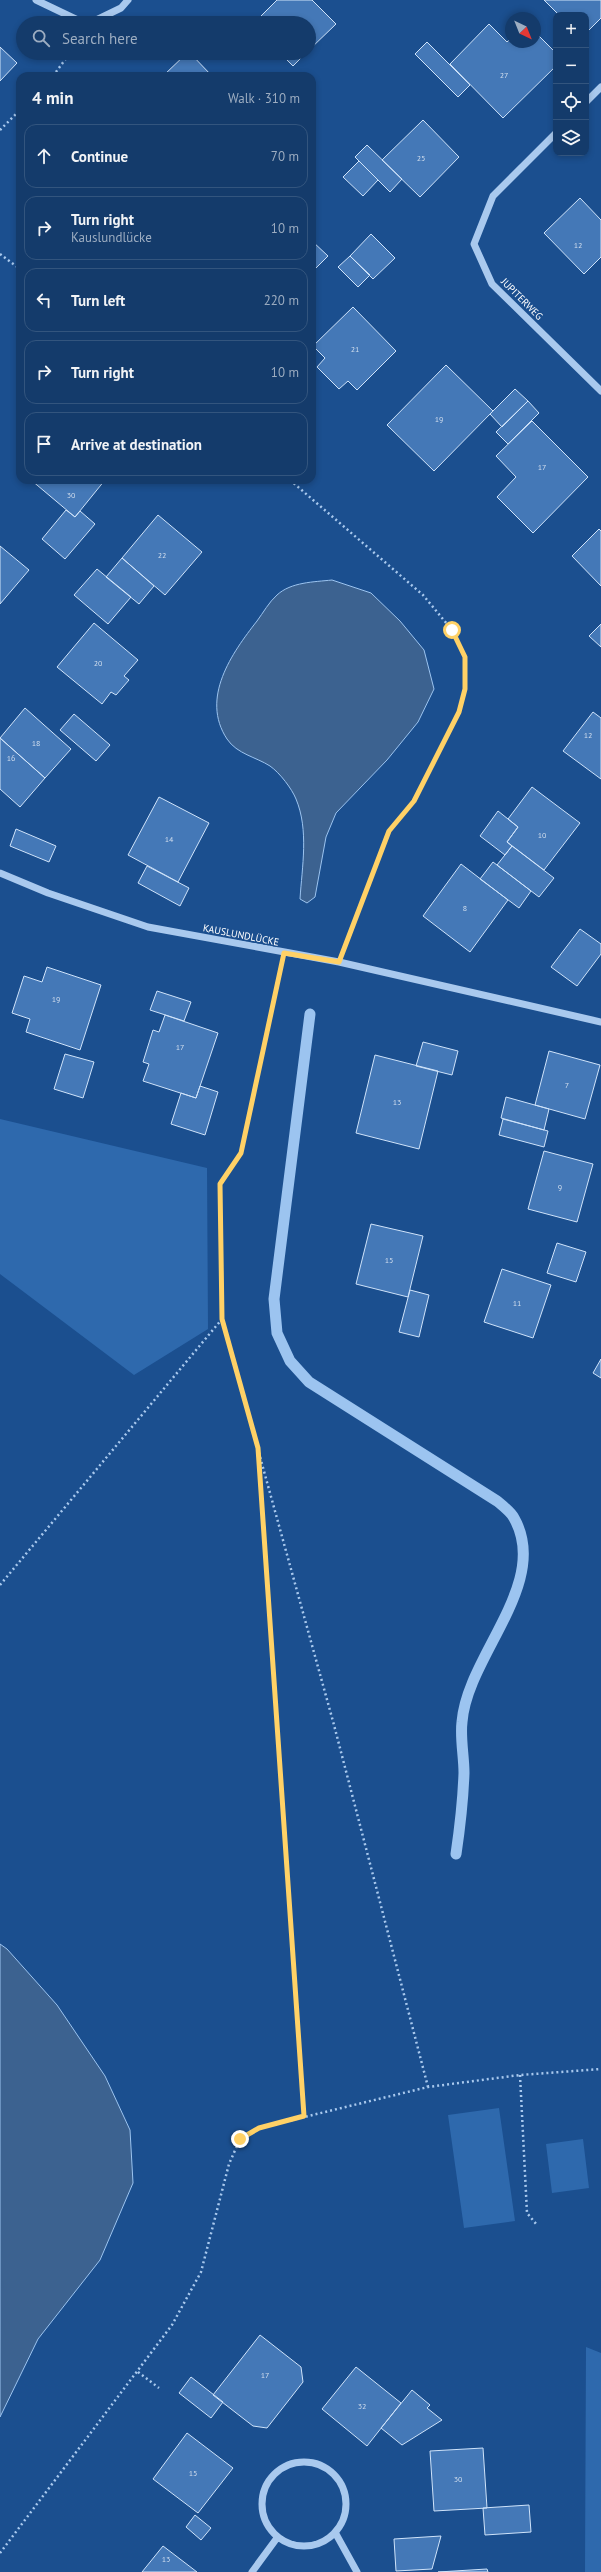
<!DOCTYPE html>
<meta charset="utf-8">
<style>
:root{--surface:#143b6b;--page:#1d4271;--text:#f1f3f6;--muted:#9dadc1;--line:#33557e}
body{margin:0;font-family:"PT Sans",sans-serif;background:var(--page);color:var(--text)}
.controls{position:absolute;right:12px;top:12px;display:grid;overflow:hidden;border-radius:8px;box-shadow:0 2px 6px #0003}
.controls button{width:36px;height:36px;display:grid;place-items:center;padding:0;border:0;border-bottom:1px solid var(--line);background:var(--surface);color:var(--text);font:20px sans-serif}
.compass{position:absolute;left:505px;top:12px;width:36px;height:36px;border-radius:50%;background:var(--surface);box-shadow:0 2px 6px #0003;rotate:137deg}
.stop{position:absolute;width:12px;height:12px;margin:-9px;border:3px solid #ffd166;border-radius:50%;background:#fff}
.stop.end{background:#ffd166;border-color:#fff;box-shadow:0 1px 4px #0008}
.list{margin:0;padding:0;list-style:none}
h2{display:flex;justify-content:space-between;align-items:center;height:52px;margin:0;padding:0 16px;font-size:17px}
h2 small{font-size:13px;font-weight:400;color:var(--muted)}
.list li{display:grid;grid-template-columns:26px 1fr auto;gap:12px;align-items:center;box-sizing:border-box;height:64px;margin:0 8px 8px;padding:0 8px;border:1px solid var(--line);border-radius:12px}
.list b{display:block;font-size:15px;white-space:nowrap}
.list p{margin:0;font-size:13px;white-space:nowrap;color:var(--muted)}
.list em{font-size:13px;font-style:normal;color:var(--muted)}
.icon{flex:none;width:22px;height:22px;fill:none;stroke:currentColor;stroke-width:2;stroke-linecap:round;stroke-linejoin:round}
.map{position:relative;flex:none;width:601px;height:2572px;overflow:hidden}
.search{position:absolute;background:var(--surface);box-shadow:0 2px 6px #0003;left:16px;top:16px;width:300px;height:44px;display:flex;align-items:center;gap:10px;box-sizing:border-box;padding:0 14px;border-radius:22px;color:var(--muted);font-size:15px}
.panel{position:absolute;background:var(--surface);box-shadow:0 2px 6px #0003;left:16px;top:72px;width:300px;height:412px;border-radius:12px}
.map>svg:first-child{display:block}
</style>
<div class="map">
<svg width="601" height="2572" viewBox="0 0 601 2572">
<rect width="100%" height="100%" fill="#1b4f8f"/>
<path fill="#2e69ad" d="M0,1119L207,1168L208,1329L134,1375L0,1274Z
M499,2108L515,2221L464,2228L448,2115Z
M583,2139L589,2188L552,2193L546,2144Z
M586,2347L601,2353V2572H585Z"/>
<path fill="#3c6290" stroke="#9cc4f0" d="M332,580L371,593L400,621L424,650L434,689L418,722L387,760L336,813L326,837L315,897L307,903L300,899C302,867 309,830 296,799C292,789 280,773 270,766C256,757 237,754 227,739C200,698 232,653 257,621C263,613 269,602 277,595C291,582 314,582 332,580Z
M0,1944L7,1949L57,2005L105,2076L130,2130L133,2183L100,2260L38,2339L0,2417Z"/>
<g fill="none" stroke-linecap="round" stroke-linejoin="round">
<path stroke="#9cc4f0" stroke-width="11" d="M310,1014L274,1299L277,1333L290,1361L309,1382L497,1501C503,1506 511,1512 514,1518C551,1583 467,1656 462,1722C460,1738 464,1756 464,1773C463,1801 460,1827 456,1854"/>
</g>
<path fill="#4478b7" stroke="#cfe3fa" d="M277,0H312L336,24L309,50V23H254Z
M544,0H601V18L586,33V15H559Z
M489,24L507,42L511,38V42H535V32L556,53V66L503,118L450,64Z
M427,42L470,85L458,97L415,54Z
M0,47L17,63L0,81Z
M187,53H190L212,76H163Z
M280,53H306L293,66Z
M423,120L459,157L420,197L382,160Z
M367,145L402,179L390,192L355,157Z
M359,161L378,180L363,196L343,177Z
M580,198L601,220V257L584,274L544,233Z
M371,234L395,258L373,279L350,256Z
M312,241L328,256L312,272Z
M350,256L370,275L358,287L338,267Z
M353,307L396,351L357,390L348,381L339,389L317,367L325,358L313,346Z
M446,365L493,411L434,471L387,425Z
M515,389L528,401L502,427L490,414Z
M528,401L539,413L508,444L496,432Z
M532,421L588,477L533,533L497,497L516,477L496,456Z
M31,480H105L75,517Z
M66,510L75,517L80,511L95,524L65,559L42,539Z
M158,515L202,552L165,595L122,558Z
M599,529L601,531V586L572,556Z
M0,546L29,570L0,604Z
M122,558L154,586L139,604L106,577Z
M97,569L131,597L108,624L74,595Z
M94,623L138,660L124,676L129,680L116,695L111,692L102,704L57,667Z
M601,624V647L589,636Z
M25,708L71,749L45,778L0,738Z
M593,712L601,718V779L563,751Z
M74,714L110,745L96,761L60,730Z
M0,738L45,778L20,807L0,789Z
M532,787L580,823L544,870L507,842L518,827L508,819Z
M159,797L209,823L178,882L128,855Z
M498,811L518,827L507,842L512,846L505,855L480,836Z
M16,829L56,846L49,862L10,846Z
M512,846L554,878L539,897L497,865Z
M493,862L531,891L519,908L480,879Z
M461,864L508,900L470,952L423,916Z
M147,866L189,888L180,906L138,883Z
M580,929L601,944V954L577,986L551,967Z
M47,967L101,985L80,1050L26,1032L30,1019L12,1013L24,976L42,982Z
M157,991L191,1002L184,1021L150,1010Z
M165,1015L218,1033L196,1098L143,1081L149,1064L143,1062L153,1030L159,1032Z
M423,1042L458,1051L452,1075L416,1066Z
M549,1051L600,1065L585,1119L535,1105Z
M65,1054L94,1062L83,1098L54,1089Z
M375,1055L438,1071L419,1149L356,1133Z
M200,1086L218,1092L205,1135L171,1124L181,1093L196,1098Z
M506,1097L549,1109L544,1130L501,1118Z
M503,1119L548,1131L544,1147L499,1135Z
M544,1151L593,1164L577,1222L528,1209Z
M371,1224L423,1236L408,1297L356,1284Z
M557,1243L586,1252L576,1282L547,1273Z
M502,1269L551,1285L533,1338L484,1322Z
M410,1290L429,1295L419,1337L399,1332Z
M601,1359V1378L593,1373Z
M260,2335L301,2367L303,2382L267,2428L253,2426L213,2395Z
M356,2367L401,2403L367,2446L322,2409Z
M191,2377L223,2402L211,2418L179,2393Z
M412,2390L430,2405L427,2408L442,2420L402,2445L381,2428Z
M187,2433L233,2468L198,2513L153,2479Z
M483,2448L487,2508L434,2511L430,2451Z
M529,2505L531,2532L485,2535L483,2508Z
M195,2515L211,2528L201,2540L186,2527Z
M441,2536L432,2569L396,2571L394,2539Z
M163,2546L197,2572H142Z
M487,2569L488,2572H438Z"/>
<g fill="none" stroke-linecap="round" stroke-linejoin="round">
<path stroke="#a9c9ee" stroke-width="2.5" stroke-dasharray="2 3" stroke-linecap="butt" d="M53,76L70,53
M0,130L20,110
M0,254L20,269
M290,480L423,595L452,630L465,657V689L459,712L414,801L389,831L347,941
M280,973L241,1153L220,1184L222,1319L334,1725L428,2087
M258,1455L304,2116
M0,1585L222,1319
M520,2075L527,2213L537,2225
M138,2372L159,2388
M0,2553L172,2325L201,2272L229,2164L240,2139L259,2128L428,2087L520,2075L601,2069"/>
<path stroke="#a9c9ee" stroke-width="7" d="M36,0L84,23
M90,23L121,8L128,0
M586,102L601,87
M556,133L493,196L474,244L492,284L601,391
M0,873L48,893L148,927L339,962L601,1022
M262 2504a42 42 0 1 1 84 0a42 42 0 1 1-84 0Z
M336,2534L357,2572
M252,2572L277,2538"/>
</g>
<g fill="none" stroke-linecap="round" stroke-linejoin="round">
<path stroke="#ffd166" stroke-width="5" d="M240,2139L259,2128L304,2116L258,1448L222,1319L220,1184L241,1153L284,953L339,962L389,831L414,801L459,712L465,689V657L452,630"/>
</g>
<g text-anchor="middle" dominant-baseline="central" stroke-width="3" stroke-linejoin="round" paint-order="stroke">
<g font-size="8" fill="#d0dded">
<text x="504" y="75">27</text>
<text x="421" y="158">25</text>
<text x="578" y="245">12</text>
<text x="355" y="349">21</text>
<text x="439" y="419">19</text>
<text x="542" y="467">17</text>
<text x="71" y="495">30</text>
<text x="162" y="555">22</text>
<text x="98" y="663">20</text>
<text x="588" y="735">12</text>
<text x="36" y="743">18</text>
<text x="11" y="758">16</text>
<text x="542" y="835">10</text>
<text x="169" y="839">14</text>
<text x="465" y="908">8</text>
<text x="56" y="999">19</text>
<text x="180" y="1047">17</text>
<text x="567" y="1085">7</text>
<text x="397" y="1102">13</text>
<text x="560" y="1187">9</text>
<text x="389" y="1260">15</text>
<text x="517" y="1303">11</text>
<text x="265" y="2375">17</text>
<text x="362" y="2406">32</text>
<text x="193" y="2473">15</text>
<text x="458" y="2479">30</text>
<text x="166" y="2559">13</text>
</g>
<g font-size="10" fill="#fff" stroke="#1b4f8f">
<text transform="translate(522 299) rotate(45)">JUPITERWEG</text>
<text transform="translate(241 935) rotate(11)">KAUSLUNDLÜCKE</text>
</g>
</g>
</svg>
<div class="controls">
<button>+</button>
<button>−</button>
<button><svg class="icon" aria-label="locate" viewBox="0 0 24 24"><circle cx="12" cy="12" r="6"/><path d="M12 2v4M12 18v4M2 12h4M18 12h4"/></svg></button>
<button><svg class="icon" aria-label="layers" viewBox="0 0 24 24"><path d="M12 4l9 5-9 5-9-5zM3 14l9 5 9-5"/></svg></button>
</div>
<svg class="compass" viewBox="-18 -18 36 36"><path d="M0-13l5 13h-10z" fill="#e53935"/><path d="M0 13l5-13h-10z" fill="#9dadc1"/></svg>
<div class="stop" style="left:452px;top:630px"></div>
<div class="stop end" style="left:240px;top:2139px"></div>
<div class="search"><svg class="icon" aria-label="search" viewBox="0 0 24 24"><circle cx="10" cy="10" r="6"/><path d="M15 15l6 6"/></svg>Search here</div>
<section class="panel">
<h2>4 min<small>Walk · 310 m</small></h2>
<ul class="list">
<li><svg class="icon" aria-label="ahead" viewBox="0 0 24 24"><path d="M12 20V5M6 11l6-6 6 6"/></svg><div><b>Continue</b></div><em>70 m</em></li>
<li><svg class="icon" aria-label="right" viewBox="0 0 24 24"><path d="M7 20v-9h11M14 6l5 5-5 5"/></svg><div><b>Turn right</b><p>Kauslundlücke</p></div><em>10 m</em></li>
<li><svg class="icon" aria-label="left" viewBox="0 0 24 24"><path d="M17 20v-9H6M10 6l-5 5 5 5"/></svg><div><b>Turn left</b></div><em>220 m</em></li>
<li><svg class="icon" aria-label="right" viewBox="0 0 24 24"><path d="M7 20v-9h11M14 6l5 5-5 5"/></svg><div><b>Turn right</b></div><em>10 m</em></li>
<li><svg class="icon" aria-label="arrive" viewBox="0 0 24 24"><path d="M6 21V4h12l-3 4 3 4H6"/></svg><div><b>Arrive at destination</b></div></li>
</ul>
</section>
</div>
